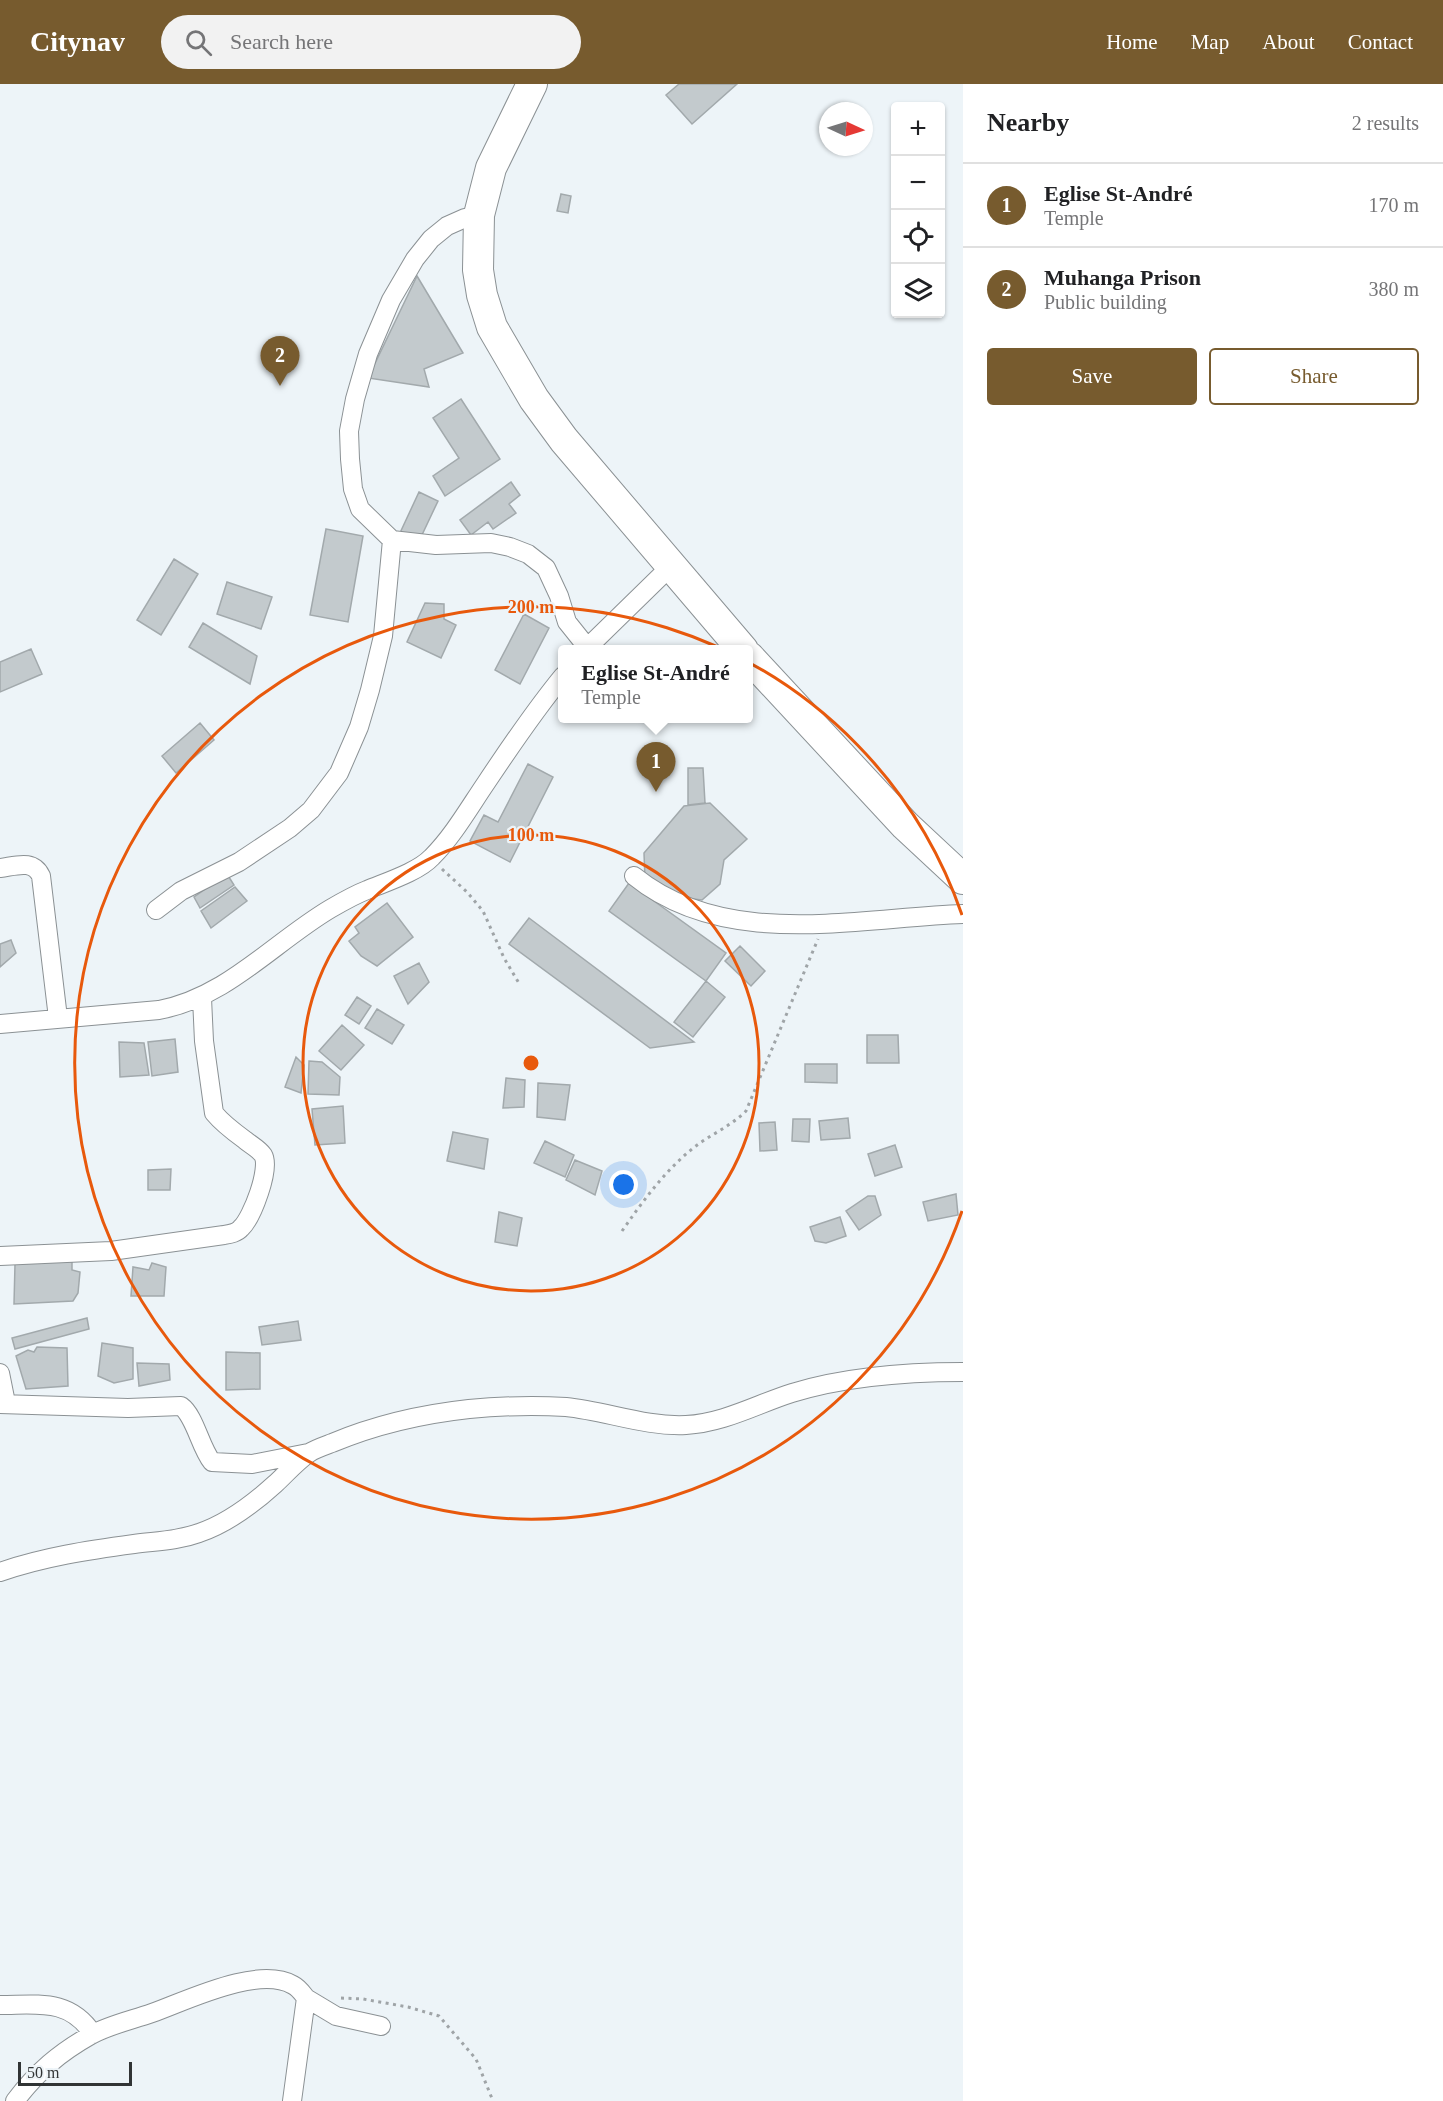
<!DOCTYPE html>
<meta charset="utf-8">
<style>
:root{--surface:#fff;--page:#f2f2f2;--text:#202124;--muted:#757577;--line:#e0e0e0;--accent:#775b2e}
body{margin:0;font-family:Georgia,serif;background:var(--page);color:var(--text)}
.controls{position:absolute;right:18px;top:18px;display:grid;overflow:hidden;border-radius:6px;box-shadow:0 2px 4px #0004}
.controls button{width:54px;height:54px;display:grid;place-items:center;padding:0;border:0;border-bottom:2px solid var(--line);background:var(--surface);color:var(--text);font:30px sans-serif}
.compass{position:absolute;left:819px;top:18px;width:54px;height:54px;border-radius:50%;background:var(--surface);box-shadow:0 2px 4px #0004;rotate:94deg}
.scale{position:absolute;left:18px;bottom:15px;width:114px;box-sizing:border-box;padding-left:6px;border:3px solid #313435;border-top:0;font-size:16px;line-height:21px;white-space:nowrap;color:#313435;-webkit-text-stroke:4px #edf4f8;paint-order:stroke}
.you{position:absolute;left:624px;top:1101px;width:21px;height:21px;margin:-15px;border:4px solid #fff;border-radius:50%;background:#1a73e8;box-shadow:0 0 0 9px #1a73e833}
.badge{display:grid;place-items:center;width:39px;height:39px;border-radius:50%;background:var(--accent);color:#fff;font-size:20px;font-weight:700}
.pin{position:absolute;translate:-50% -50px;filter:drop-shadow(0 2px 3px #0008)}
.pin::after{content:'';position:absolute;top:32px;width:21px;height:18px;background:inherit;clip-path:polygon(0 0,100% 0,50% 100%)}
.popup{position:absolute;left:558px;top:561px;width:195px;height:78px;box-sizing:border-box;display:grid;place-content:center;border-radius:6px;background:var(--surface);filter:drop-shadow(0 2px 4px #0005);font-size:20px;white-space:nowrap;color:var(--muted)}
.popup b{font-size:22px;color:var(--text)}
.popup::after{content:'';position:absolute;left:50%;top:100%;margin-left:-12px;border:12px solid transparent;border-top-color:var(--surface)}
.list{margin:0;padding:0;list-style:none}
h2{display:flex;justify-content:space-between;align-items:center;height:78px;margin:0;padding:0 24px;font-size:26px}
h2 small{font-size:20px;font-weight:400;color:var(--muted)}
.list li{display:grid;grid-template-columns:39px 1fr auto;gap:18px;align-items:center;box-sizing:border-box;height:84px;padding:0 24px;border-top:2px solid var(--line)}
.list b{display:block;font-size:22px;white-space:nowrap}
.list p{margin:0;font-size:20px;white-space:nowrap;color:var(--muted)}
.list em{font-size:20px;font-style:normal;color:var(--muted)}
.actions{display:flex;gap:12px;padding:18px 24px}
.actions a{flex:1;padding:14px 0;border:2px solid var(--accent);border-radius:6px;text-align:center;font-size:21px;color:var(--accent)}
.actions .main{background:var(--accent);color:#fff}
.icon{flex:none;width:33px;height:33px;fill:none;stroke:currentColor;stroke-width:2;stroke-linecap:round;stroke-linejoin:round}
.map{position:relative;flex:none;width:963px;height:2017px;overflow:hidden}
header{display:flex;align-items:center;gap:36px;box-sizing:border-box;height:84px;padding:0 30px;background:var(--accent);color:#fff}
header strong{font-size:28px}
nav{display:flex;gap:33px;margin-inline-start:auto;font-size:21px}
.search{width:420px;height:54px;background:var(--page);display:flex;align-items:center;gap:15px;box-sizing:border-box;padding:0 21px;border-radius:33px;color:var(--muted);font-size:22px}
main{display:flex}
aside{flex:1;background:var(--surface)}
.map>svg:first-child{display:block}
</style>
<header>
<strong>Citynav</strong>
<div class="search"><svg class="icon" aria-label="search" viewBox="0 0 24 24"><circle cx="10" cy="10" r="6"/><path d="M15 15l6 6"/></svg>Search here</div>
<nav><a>Home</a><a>Map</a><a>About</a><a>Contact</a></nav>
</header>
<main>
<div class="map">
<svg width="963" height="2017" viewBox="0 0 963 2017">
<rect width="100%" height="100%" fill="#edf4f8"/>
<path fill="#c3cacd" stroke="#a2a9ac" stroke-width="1.5" d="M679,0H737L692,40L666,11Z
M561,110L571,112L568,129L557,127Z
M417,192L463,269L424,285L429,303L368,294Z
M461,315L500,375L445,412L433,392L459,374L433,334Z
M511,398L520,411L509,420L516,429L493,445L488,438L471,451L460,436Z
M419,408L438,417L421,453L399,451Z
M326,445L363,452L348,538L310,531Z
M174,475L198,490L161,551L137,536Z
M227,498L272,513L261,545L217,530Z
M425,519L444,520V535L456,541L441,574L407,558Z
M524,530L549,544L520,600L495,586Z
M203,539L257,572L250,600L189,563Z
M31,565L42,590L0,608V578Z
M200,639L214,656L176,689L162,672Z
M528,680L553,693L510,778L470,757L484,731L498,738Z
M688,684H703L705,719L688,721Z
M710,719L747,755L724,776L720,800L702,816L676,813L645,795L644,769L684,722Z
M227,790L234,801L200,824L194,813Z
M629,799L726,869L706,897L609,827Z
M235,803L247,817L211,844L201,827Z
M387,819L413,853L377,882L361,872L349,857L359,849L355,843Z
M529,834L694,958L650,964L509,860Z
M11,856L16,869L0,883V860Z
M740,862L765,887L751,902L725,877Z
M419,879L429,898L408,920L394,892Z
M706,897L725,913L693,953L674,938Z
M357,913L371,922L359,940L345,931Z
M377,925L404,941L392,960L365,944Z
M342,941L364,961L341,986L319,967Z
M867,951H898L899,979H867Z
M175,955L178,988L152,992L148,958Z
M119,958L144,959L149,991L120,993Z
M296,973L304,981L301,1009L285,1003Z
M309,977L322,978L340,993L339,1011L308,1010Z
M805,980H837V999L805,998Z
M506,994L525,996L524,1023L503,1024Z
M538,999L570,1001L565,1036L537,1033Z
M343,1022L345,1059L315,1061L312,1025Z
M848,1034L850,1054L821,1056L819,1037Z
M793,1035H810L809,1058L792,1057Z
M775,1038L777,1066L760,1067L759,1039Z
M453,1048L488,1055L484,1085L447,1077Z
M545,1057L574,1071L565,1093L534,1079Z
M895,1061L902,1083L875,1092L868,1070Z
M575,1076L602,1087L595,1111L566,1096Z
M171,1085L170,1106H148V1086Z
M956,1110L958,1131L928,1137L923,1118Z
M868,1112H875L881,1131L859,1146L846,1127Z
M499,1128L522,1134L517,1162L495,1158Z
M840,1133L846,1152L826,1159L815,1157L810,1143Z
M72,1177V1186L80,1188L78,1209L73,1217L14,1220L15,1180Z
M152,1179L166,1183L164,1212H131L133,1183L149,1186Z
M87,1234L89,1245L15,1265L12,1254Z
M298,1237L301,1256L262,1261L259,1243Z
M102,1259L133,1264V1295L114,1299L98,1292Z
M37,1263L67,1264L68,1302L26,1305L16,1272L28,1266L34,1268Z
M226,1268L260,1269V1305L226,1306Z
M137,1279L169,1280L170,1296L139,1302Z"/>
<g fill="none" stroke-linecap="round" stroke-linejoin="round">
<defs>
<path id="minor" d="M479,131L465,134L447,142L431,155L415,175L391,216L368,270L355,315L349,347L350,375L353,405L360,425L392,456L436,461L491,459L510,463L528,470L546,484L559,512L567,538L587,563
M585,566L670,483
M0,784C16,782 33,775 41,792L58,934
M634,792C725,866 855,834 963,830
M156,826L181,807L239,778L290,744L311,726L339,689L359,643L370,606L383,552L392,456
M0,940L159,926C227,913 273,859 330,825C342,818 354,811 367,806C386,798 418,788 432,773C453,752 469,724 486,699C510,663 535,626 563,592
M0,1172L111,1167L224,1151C230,1150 237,1149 241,1144C252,1134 271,1084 263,1071C259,1065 251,1061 245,1056C234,1048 223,1040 214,1029L204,957L202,914
M0,1289L6,1319
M0,1320L128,1324L181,1322C195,1332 200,1363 212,1378L252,1380L308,1369
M0,1488C43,1473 89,1466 134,1460C156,1457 177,1457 199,1449C226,1440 253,1420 275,1400C286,1390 296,1378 309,1369C315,1365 324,1362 332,1359C375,1341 423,1330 469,1325C501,1322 534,1321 566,1323C606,1327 645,1343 686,1341C724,1339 757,1320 792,1309C847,1292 907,1288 963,1288
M306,1914L336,1932L381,1942
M0,1921C38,1921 69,1914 93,1950
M15,2017C37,1988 59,1969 91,1951C109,1941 132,1936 152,1929C186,1917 258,1881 293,1901C299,1904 302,1909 306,1914L292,2017"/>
<path id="trunk" d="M532,0L491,84L479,131L478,186L482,211L492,243L534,315L564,356L743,566
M749,573L905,741L963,795"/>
</defs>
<use href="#minor" stroke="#8b9194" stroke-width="20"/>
<use href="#trunk" stroke="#8b9194" stroke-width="32"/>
<path stroke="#9fa4a7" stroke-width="3" stroke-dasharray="3 4.5" stroke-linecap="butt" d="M442,785L467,808L483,827L504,874L520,901
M622,1147C643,1117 664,1088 692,1065C709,1051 730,1043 746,1027L818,855
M341,1914L363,1915L408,1923L439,1932L476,1975L493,2017"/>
<use href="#minor" stroke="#fff" stroke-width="18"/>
<use href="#trunk" stroke="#fff" stroke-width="30"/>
</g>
<g fill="none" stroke="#e8590c" stroke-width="3">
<circle cx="531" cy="979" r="228"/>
<path d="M962 1127A456 456 0 1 1 962 831"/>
</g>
<circle cx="531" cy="979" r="9" fill="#e8590c" stroke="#edf4f8" stroke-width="3"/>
<g font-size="18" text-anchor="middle" font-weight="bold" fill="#e8590c" stroke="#edf4f8" stroke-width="4.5" stroke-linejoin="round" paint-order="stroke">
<text x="531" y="529">200 m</text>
<text x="531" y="757">100 m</text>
</g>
</svg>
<div class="controls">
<button>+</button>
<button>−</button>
<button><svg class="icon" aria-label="locate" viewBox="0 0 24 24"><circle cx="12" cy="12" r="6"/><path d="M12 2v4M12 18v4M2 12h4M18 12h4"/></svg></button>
<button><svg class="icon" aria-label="layers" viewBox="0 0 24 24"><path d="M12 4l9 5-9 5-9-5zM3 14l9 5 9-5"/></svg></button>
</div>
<svg class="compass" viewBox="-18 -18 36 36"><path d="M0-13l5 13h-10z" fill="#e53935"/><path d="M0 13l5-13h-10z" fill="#757577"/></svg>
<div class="scale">50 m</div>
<div class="you"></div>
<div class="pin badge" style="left:656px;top:708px">1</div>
<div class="popup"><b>Eglise St-André</b>Temple</div>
<div class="pin badge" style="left:280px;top:302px">2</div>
</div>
<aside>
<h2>Nearby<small>2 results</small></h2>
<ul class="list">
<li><span class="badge">1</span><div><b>Eglise St-André</b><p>Temple</p></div><em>170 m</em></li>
<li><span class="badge">2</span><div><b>Muhanga Prison</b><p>Public building</p></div><em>380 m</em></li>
</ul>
<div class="actions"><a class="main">Save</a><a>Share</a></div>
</aside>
</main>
